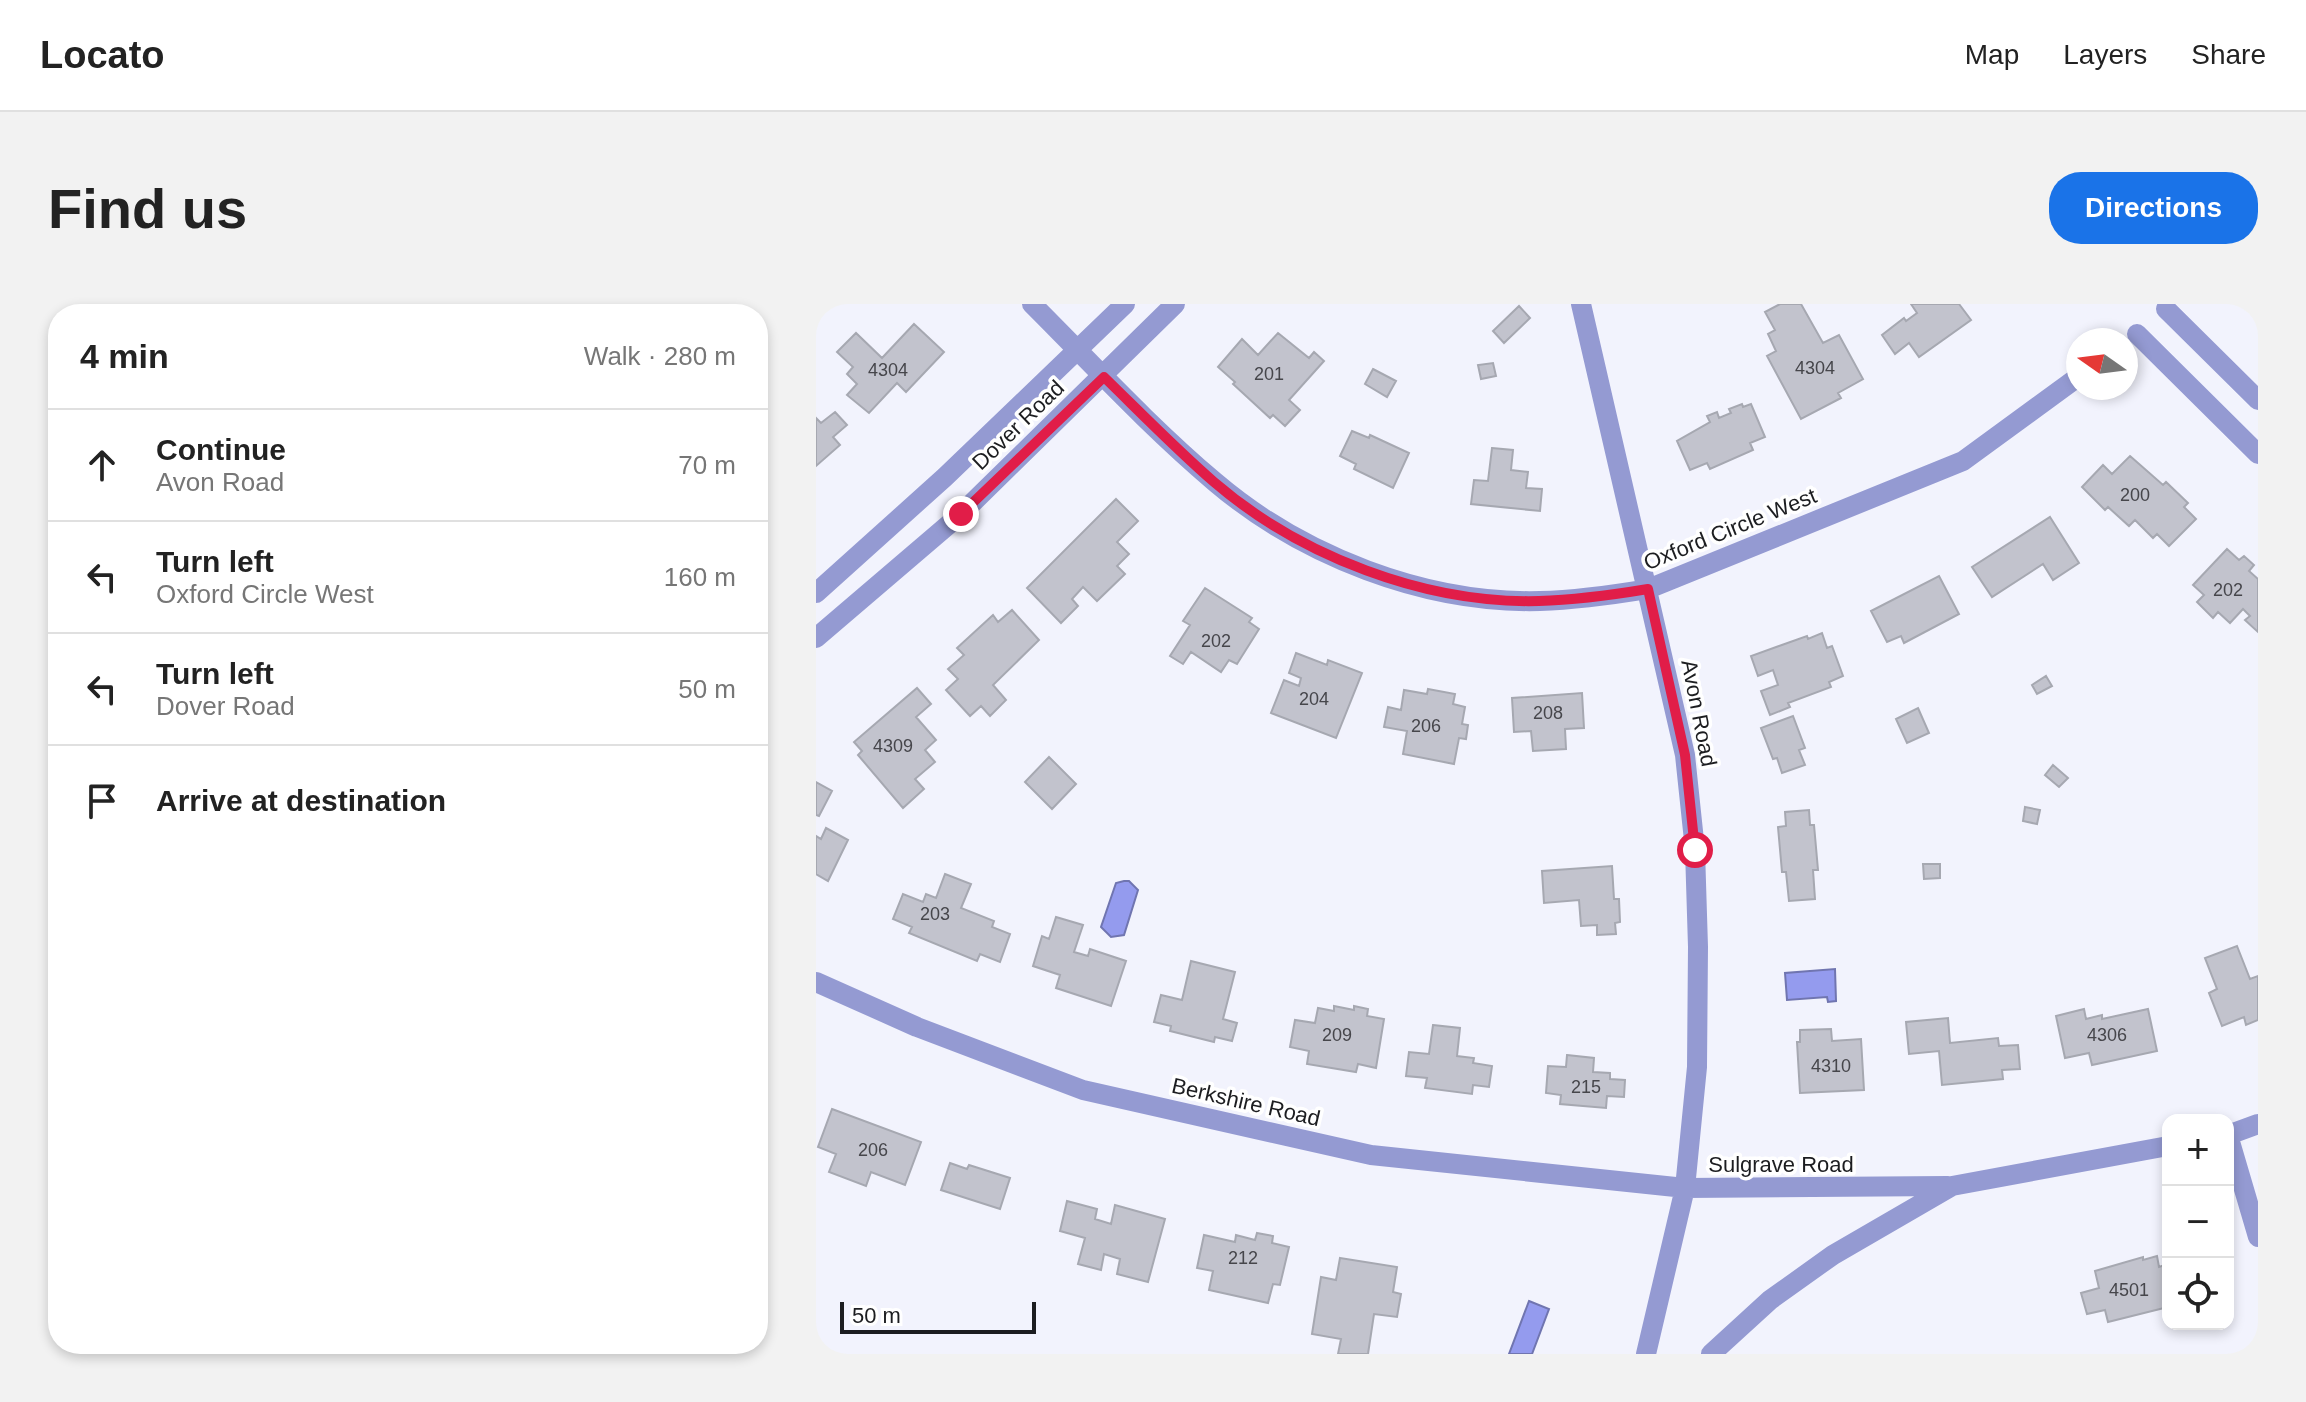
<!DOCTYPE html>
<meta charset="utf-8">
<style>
:root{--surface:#fff;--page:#f2f2f2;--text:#222;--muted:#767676;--line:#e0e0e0;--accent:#1a73e8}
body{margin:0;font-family:Arial,sans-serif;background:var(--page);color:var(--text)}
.controls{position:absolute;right:24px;bottom:24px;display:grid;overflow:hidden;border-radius:16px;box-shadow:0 4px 12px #0003}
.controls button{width:72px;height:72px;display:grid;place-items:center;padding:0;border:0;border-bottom:2px solid var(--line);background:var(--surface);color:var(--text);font:40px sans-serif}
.compass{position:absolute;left:1250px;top:24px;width:72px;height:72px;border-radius:50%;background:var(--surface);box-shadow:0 4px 12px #0003;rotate:284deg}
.scale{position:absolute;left:24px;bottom:20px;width:196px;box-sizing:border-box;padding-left:8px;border:4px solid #1c1d20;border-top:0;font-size:22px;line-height:28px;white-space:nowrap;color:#1c1d20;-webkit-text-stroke:6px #fff;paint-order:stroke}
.stop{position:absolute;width:24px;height:24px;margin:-18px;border:6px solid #e11d48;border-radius:50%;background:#fff}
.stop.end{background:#e11d48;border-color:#fff;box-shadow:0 2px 8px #0008}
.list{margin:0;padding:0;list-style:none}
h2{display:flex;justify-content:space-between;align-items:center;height:104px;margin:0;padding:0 32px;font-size:34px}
h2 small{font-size:26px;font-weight:400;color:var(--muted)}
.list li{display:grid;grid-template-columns:52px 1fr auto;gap:24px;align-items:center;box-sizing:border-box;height:112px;padding:0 32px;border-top:2px solid var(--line)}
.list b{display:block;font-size:30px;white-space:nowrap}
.list p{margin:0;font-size:26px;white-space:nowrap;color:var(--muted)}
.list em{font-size:26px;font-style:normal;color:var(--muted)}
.icon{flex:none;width:44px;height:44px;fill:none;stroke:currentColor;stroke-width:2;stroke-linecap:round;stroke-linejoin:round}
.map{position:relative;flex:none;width:1442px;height:1050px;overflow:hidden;border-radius:32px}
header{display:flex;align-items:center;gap:48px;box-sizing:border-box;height:112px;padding:0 40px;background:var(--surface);border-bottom:2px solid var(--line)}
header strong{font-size:38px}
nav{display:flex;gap:44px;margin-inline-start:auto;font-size:28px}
.intro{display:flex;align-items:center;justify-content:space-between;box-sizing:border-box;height:192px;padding:0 48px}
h1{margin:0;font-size:56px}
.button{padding:20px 36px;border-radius:32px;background:var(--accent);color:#fff;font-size:28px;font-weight:700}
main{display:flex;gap:48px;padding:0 48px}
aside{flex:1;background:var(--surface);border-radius:32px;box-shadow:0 4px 12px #0003}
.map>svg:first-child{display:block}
</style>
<header>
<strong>Locato</strong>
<nav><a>Map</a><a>Layers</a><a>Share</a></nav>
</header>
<div class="intro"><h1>Find us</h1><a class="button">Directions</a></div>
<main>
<aside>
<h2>4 min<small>Walk · 280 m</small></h2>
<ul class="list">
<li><svg class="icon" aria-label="ahead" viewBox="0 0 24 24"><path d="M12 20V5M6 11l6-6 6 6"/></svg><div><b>Continue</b><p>Avon Road</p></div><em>70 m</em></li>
<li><svg class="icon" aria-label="left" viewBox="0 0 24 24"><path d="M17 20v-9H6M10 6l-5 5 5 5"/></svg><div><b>Turn left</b><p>Oxford Circle West</p></div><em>160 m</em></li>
<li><svg class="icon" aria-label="left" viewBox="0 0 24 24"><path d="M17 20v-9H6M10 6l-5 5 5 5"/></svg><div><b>Turn left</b><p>Dover Road</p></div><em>50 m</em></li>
<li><svg class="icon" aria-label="arrive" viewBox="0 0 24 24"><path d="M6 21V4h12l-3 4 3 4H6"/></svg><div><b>Arrive at destination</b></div></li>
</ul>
</aside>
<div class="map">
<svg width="1442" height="1050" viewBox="0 0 1442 1050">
<rect width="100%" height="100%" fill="#f2f3fd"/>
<path fill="#949bee" stroke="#7075b0" stroke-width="2" d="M308,577H313L322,586L308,631L295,633L285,623L300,579Z
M1019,665L1020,697L1012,698L1011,693L971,696L969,669Z
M713,997L733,1005L716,1050H693Z"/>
<path fill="#c2c3cd" stroke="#a6a8b1" stroke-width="2" d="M964,0H985L1007,39L1023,31L1047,75L1022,89L1025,94L985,115L951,52L960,47L952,30L959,26L949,8Z
M1095,0H1143L1155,16L1103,53L1093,39L1079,50L1066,31L1088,14L1090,17L1101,9Z
M703,2L714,14L688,39L677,27Z
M98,20L128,48L90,88L81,79L53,109L31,91L41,80L31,70L37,63L21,48L40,29L66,54Z
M462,29L493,54L498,48L508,57L473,96L484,106L469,122L457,111L454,114L417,80L419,78L402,63L426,35L442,51Z
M677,59L680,72L665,75L662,61Z
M557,65L580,77L571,93L549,80Z
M926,100L927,103L935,100L949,133L934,139L937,146L894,165L891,159L874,166L861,137L894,118L891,112L901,108L903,114L915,109L913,105Z
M19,108L31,121L17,133L24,141L0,162V114L5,119Z
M536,127L553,134L554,131L593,149L577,184L538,165L540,160L524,152Z
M676,144L697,146L695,166L712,168L710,184L726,185L724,207L655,200L658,176L672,177Z
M1314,152L1347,181L1350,178L1372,199L1368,203L1380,215L1353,242L1341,230L1337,234L1319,216L1313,222L1292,203L1289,206L1266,183L1287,161L1296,170Z
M300,195L322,217L301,238L313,250L301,262L309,270L281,297L267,283L256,295L262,302L245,319L211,284Z
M1234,213L1263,259L1237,276L1227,260L1176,293L1156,263Z
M1411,245L1423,256L1428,252L1438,261L1433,267L1442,275V328L1429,316L1434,312L1427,305L1414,319L1402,308L1397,314L1381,298L1388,291L1377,281Z
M1123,272L1143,310L1088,339L1085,332L1071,338L1055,307Z
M389,284L436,314L433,318L443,325L421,360L413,356L405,368L375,348L367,360L354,352L374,321L367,317Z
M196,306L223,336L177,381L190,396L174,412L165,402L154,412L130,386L142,375L132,365L148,351L141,344L177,311L182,318Z
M1006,329L1011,344L1016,342L1027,372L1013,378L1015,383L972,399L974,403L954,411L945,387L962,381L957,366L942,372L935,352L991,332L992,335Z
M480,349L511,361L512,356L546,369L520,434L455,409L468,376L483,382L485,374L473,369Z
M1230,372L1236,382L1221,390L1216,381Z
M101,384L115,400L100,413L120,436L109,446L119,458L99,475L108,485L87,504L42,451L46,447L38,438Z
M612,385L639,390L637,400L649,403L646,420L652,421L650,435L643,434L638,460L587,450L591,427L568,423L572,403L585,406L588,386L611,390Z
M766,389L768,424L749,425L750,445L717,447L715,427L698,428L696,394Z
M1102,404L1113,429L1091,439L1080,415Z
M977,412L989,444L983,446L989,461L966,469L961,454L957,455L945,424Z
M233,453L260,480L236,505L209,478Z
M1237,461L1252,474L1243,483L1229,471Z
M0,478L16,487L3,512L0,511Z
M1209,503L1224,506L1221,520L1207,517Z
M993,506L994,521H998L1002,566H997L999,595L973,597L970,568H966L962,523L970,522L969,508Z
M10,524L32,536L12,577L0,570V532L5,535Z
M1107,560H1124V574L1108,575Z
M796,562L798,595H803L804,618L799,619L800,630L781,631V621L765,622L763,596L728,599L726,567Z
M129,570L155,580L145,604L178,617L176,623L194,630L184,658L164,650L161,657L93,629L96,623L77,615L87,590L107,598L110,590L120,594Z
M240,613L267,621L258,648L272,652L274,645L310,657L295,702L240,684L244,671L217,662L226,632L233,635Z
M1421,642L1434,675L1442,672V716L1430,721L1428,713L1406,722L1393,689L1401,685L1389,654Z
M375,657L419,668L407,715L421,719L416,737L399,733L398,738L354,727L355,722L338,718L345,691L366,696Z
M518,702L538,706V702L552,705L551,712L568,715L560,764L542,760L540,768L491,760L493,747L474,743L479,716L499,719L502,704L518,707Z
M1268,705L1270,715L1286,711V715L1332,705L1341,747L1276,761L1273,749L1249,754L1240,712Z
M1132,714L1134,739L1182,734L1183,742L1202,741L1204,765L1186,766L1187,775L1126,781L1123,747L1093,750L1090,718Z
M617,721L644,724L641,752L658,754L657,759L676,762L673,783L657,781L656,790L609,784L611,774L590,772L593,748L613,750Z
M1015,725L1016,737L1045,735L1048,786L984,789L981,738H984V726Z
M751,751L778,754L777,768L794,769V775L809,776L808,793L791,792L790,804L744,800L745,791L730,789L732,762L750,763Z
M16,805L105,838L89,881L55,868L50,882L13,868L20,850L2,843Z
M134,859L151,865L153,861L194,874L184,905L125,886Z
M251,897L281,905L279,915L295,920L299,901L349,915L332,978L301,970L304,955L288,950L285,966L262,960L269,934L244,927Z
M441,929L457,932L456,939L473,943L464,981L457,980L452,999L393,986L397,967L381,964L388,931L419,938L420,931L439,936Z
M1341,952L1343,963L1352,960V991L1349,992L1352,1003L1292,1018L1289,1006L1271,1010L1265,989L1283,984L1279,967L1327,953V956Z
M524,954L581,963L577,988L585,990L581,1013L558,1010L552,1050H522L525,1035L496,1030L505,973L520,976Z"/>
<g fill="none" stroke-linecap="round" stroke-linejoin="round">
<path stroke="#949ad2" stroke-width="20" d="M216,0C276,60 334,123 399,178C486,252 609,300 724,297C760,296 796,291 832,285L1147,157L1262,73
M1350,5L1442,96
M1321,30L1442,150
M0,289L129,173L309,0
M0,334L145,210L359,0
M0,678L101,723L267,786L555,851L869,884L881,763L882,643L879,546L869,451L765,0
M1412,831L1442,933
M1412,831L1442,820
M830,1050L869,884L1132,882
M895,1050L954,996L1017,951L1136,882L1352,842"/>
</g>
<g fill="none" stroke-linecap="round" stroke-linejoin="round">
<path stroke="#e11d48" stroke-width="10" d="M145,210L288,73C324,108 360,145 398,178C484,252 609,300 723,297C760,296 796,291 832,285L869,451L879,546"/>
</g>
<g text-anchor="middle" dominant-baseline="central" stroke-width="7" stroke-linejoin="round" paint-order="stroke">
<g font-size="18" fill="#46464b">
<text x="999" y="64">4304</text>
<text x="72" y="66">4304</text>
<text x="453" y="70">201</text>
<text x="1319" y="191">200</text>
<text x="1412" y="286">202</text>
<text x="400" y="337">202</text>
<text x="498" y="395">204</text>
<text x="732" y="409">208</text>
<text x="610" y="422">206</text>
<text x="77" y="442">4309</text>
<text x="119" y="610">203</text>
<text x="521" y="731">209</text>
<text x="1291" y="731">4306</text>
<text x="1015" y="762">4310</text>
<text x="770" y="783">215</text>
<text x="57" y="846">206</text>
<text x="427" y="954">212</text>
<text x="1313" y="986">4501</text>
</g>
<g font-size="22" fill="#1c1d20" stroke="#fff">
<text transform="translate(202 121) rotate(-44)">Dover Road</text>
<text transform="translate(914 225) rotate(-22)">Oxford Circle West</text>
<text transform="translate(883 409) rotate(79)">Avon Road</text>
<text transform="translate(430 798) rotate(13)">Berkshire Road</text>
<text x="965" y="860">Sulgrave Road</text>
</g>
</g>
</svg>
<div class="controls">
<button>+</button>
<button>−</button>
<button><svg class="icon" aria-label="locate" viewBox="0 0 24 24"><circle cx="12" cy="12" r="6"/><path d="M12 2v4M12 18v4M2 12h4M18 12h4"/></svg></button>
</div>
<svg class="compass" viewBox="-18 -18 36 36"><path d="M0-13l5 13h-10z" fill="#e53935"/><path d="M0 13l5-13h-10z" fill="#767676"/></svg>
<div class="scale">50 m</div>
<div class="stop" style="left:879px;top:546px"></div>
<div class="stop end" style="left:145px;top:210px"></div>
</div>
</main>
